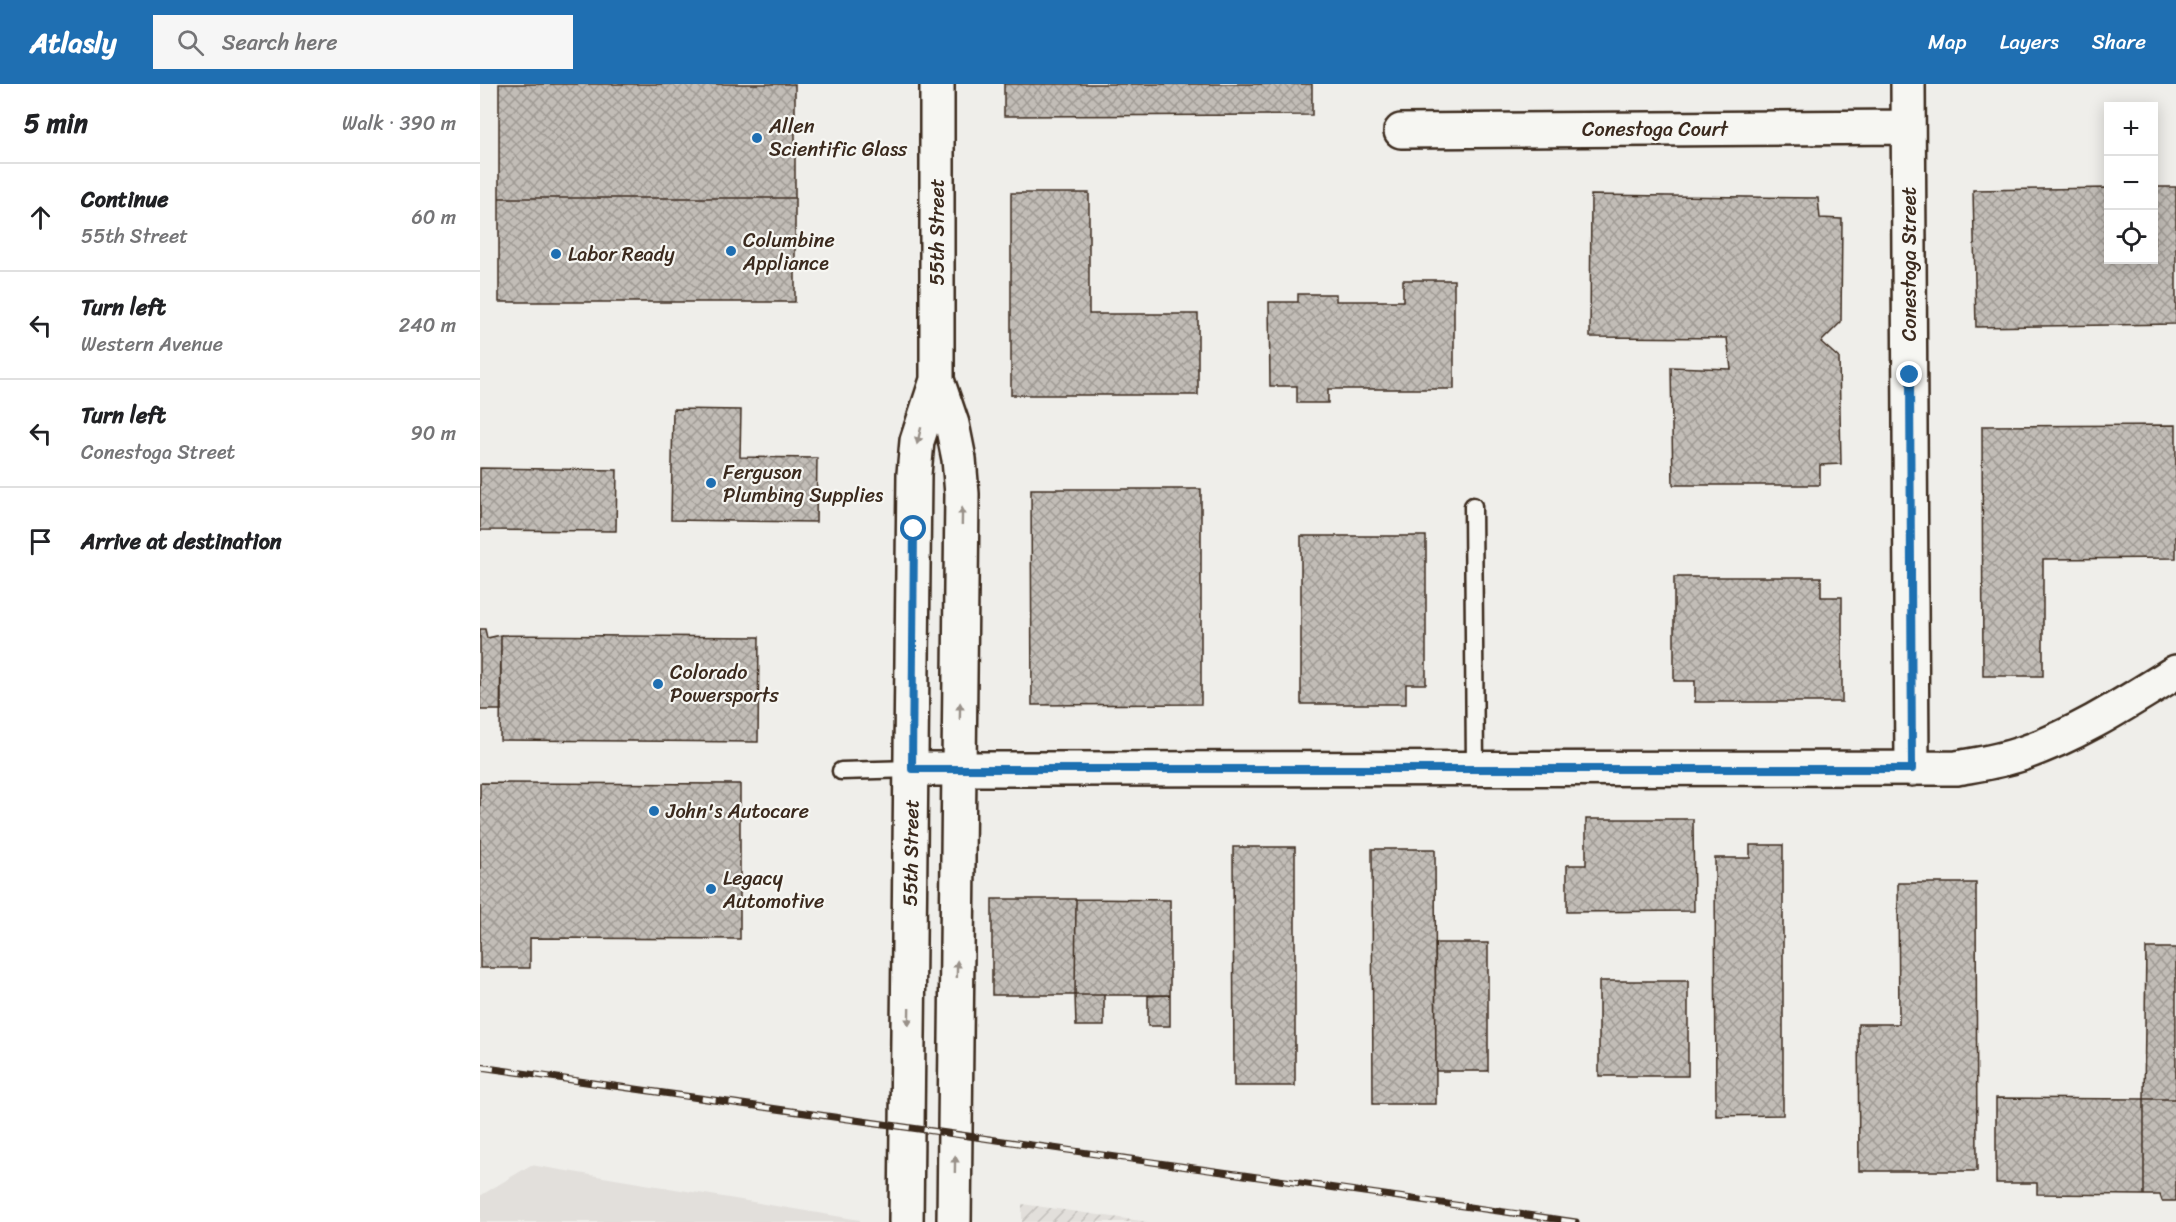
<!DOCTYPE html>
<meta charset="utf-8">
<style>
:root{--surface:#fff;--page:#f6f6f6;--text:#202124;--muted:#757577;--line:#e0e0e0;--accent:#1f6fb2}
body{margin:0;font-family:Sriracha,sans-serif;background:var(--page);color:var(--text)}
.controls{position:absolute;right:18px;top:18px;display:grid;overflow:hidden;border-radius:0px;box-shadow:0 3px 15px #0003}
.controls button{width:54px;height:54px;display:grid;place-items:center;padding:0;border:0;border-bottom:2px solid var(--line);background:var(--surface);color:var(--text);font:30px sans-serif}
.stop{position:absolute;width:18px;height:18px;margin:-14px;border:4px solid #1f6fb2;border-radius:50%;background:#fff}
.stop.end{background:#1f6fb2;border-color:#fff;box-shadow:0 2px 6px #0008}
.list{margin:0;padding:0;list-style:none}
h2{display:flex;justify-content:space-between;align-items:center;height:78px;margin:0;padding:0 24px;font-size:26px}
h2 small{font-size:20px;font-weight:400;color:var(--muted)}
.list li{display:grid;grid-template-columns:39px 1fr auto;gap:18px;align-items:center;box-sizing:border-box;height:108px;padding:0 24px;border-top:2px solid var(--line)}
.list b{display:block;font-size:22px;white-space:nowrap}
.list p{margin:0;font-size:20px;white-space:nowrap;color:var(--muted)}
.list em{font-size:20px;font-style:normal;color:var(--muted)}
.icon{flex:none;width:33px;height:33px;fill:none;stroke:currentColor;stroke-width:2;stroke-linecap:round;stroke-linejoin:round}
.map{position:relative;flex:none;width:1696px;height:1138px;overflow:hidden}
header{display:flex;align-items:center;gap:36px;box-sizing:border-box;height:84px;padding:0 30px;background:var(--accent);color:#fff}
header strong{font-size:28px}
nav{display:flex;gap:33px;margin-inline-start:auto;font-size:21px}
.search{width:420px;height:54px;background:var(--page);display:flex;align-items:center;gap:15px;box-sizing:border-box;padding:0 21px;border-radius:0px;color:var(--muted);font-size:22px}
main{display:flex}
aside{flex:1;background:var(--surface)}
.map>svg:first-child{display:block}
</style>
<header>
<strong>Atlasly</strong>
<div class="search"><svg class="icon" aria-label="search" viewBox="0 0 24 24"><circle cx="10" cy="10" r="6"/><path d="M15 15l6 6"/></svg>Search here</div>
<nav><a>Map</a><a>Layers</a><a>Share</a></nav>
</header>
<main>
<aside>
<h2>5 min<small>Walk · 390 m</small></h2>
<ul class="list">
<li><svg class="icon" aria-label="ahead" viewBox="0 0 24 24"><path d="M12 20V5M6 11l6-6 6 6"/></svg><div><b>Continue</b><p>55th Street</p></div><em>60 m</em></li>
<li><svg class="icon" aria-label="left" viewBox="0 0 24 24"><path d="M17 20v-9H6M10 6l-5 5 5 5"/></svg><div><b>Turn left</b><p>Western Avenue</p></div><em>240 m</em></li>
<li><svg class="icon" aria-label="left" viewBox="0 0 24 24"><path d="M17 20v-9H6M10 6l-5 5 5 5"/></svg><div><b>Turn left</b><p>Conestoga Street</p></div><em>90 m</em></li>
<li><svg class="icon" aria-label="arrive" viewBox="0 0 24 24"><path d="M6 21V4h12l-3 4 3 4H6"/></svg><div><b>Arrive at destination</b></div></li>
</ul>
</aside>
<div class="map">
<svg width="1696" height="1138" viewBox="0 0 1696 1138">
<defs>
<pattern id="industrial-furrows" width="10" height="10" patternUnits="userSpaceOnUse" patternTransform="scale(1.5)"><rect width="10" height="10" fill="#e2dfdb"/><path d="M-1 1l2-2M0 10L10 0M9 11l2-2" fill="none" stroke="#c3c0bc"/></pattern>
<pattern id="building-cross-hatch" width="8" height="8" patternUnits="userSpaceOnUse" patternTransform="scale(1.5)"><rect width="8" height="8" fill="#c2bdb7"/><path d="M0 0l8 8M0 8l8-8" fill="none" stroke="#9f9a94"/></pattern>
</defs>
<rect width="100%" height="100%" fill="#efeeea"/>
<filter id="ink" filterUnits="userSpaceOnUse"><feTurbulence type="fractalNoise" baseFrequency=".0167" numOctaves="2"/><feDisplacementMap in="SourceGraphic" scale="12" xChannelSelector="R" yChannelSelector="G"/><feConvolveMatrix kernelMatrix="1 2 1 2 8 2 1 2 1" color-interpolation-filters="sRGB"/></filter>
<g filter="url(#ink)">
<path fill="#e2dfdb" d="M51,1081L380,1136V1138H0V1112Z"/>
<path fill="url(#industrial-furrows)" d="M542,1120L668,1138H542Z"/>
<path fill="url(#building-cross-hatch)" stroke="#3b2a1e" stroke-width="1.5" d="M19,0H315V114H19Z
M524,0H832V31L524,32Z
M1674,103H1696V240L1496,243L1493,106L1628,104V176H1674Z
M531,109H609V230H718V311H531Z
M1111,111L1338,114L1340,134L1362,135L1361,238L1341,258L1359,274L1361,380L1340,381V401H1193L1191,283L1251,285L1247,254L1110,253Z
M19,114H315V218H19Z
M923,196H974V305H848V319H817V302H790L789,218H818V210H856V217H923Z
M193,325L261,326L260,373L337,374L336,438L191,436Z
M1696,341V474L1563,475V592H1503L1502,342Z
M0,384L137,386L136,447L0,446Z
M551,405H721V620L552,621Z
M821,452H946V600H926V620H821Z
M1194,493H1341V513H1362V618H1215V597H1194Z
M0,545H5L7,554L21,551V626H0Z
M21,551L279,553L278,658L20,656Z
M0,699L260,700V855L50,854V884H0Z
M1106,735H1213L1214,827L1087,828V781H1106Z
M1270,761H1303V1031L1236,1032L1235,774H1270Z
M753,763H815V1002H754Z
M892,765H955L956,1020H893Z
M1418,799H1496L1497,1087H1379L1378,940H1419Z
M512,815H596L595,911H512Z
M596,815L690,816V911H595Z
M955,859H1008V987H956Z
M1666,864H1696V1015H1664Z
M1119,897H1208V992H1119Z
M595,911H624V942H596Z
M690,911V942H668V912Z
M1516,1014L1664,1015V1111L1557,1110V1099H1516Z
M1664,1015H1696V1117H1682L1680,1111H1664Z"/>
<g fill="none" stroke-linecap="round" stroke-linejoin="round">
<defs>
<path id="service" d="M993,422L995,685
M361,687L432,685"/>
<path id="minor" d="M1428,0L1432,685
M921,47L1428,43
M432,685L1477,684C1499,680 1520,677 1541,670C1597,651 1646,619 1696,588"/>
<path id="secondary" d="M457,0V296L472,340L479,375L482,410L474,1138
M426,1138L434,390L437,357L457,296"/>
</defs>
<use href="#service" stroke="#3b2a1e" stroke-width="21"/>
<use href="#minor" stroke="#3b2a1e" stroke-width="38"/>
<use href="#secondary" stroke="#3b2a1e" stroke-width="38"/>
<use href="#service" stroke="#f6f6f2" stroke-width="16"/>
<use href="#minor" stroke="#f6f6f2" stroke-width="33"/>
<use href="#secondary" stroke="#f6f6f2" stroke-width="33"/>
<defs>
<path id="rail" d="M0,983L1096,1138"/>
</defs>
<use href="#rail" stroke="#3b2a1e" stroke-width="7"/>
<use href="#rail" stroke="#f6f6f2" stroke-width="4.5" stroke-dasharray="14" stroke-linecap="butt"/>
</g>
<defs><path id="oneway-solid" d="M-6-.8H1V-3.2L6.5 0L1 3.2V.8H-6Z" transform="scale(1.5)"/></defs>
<g fill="#989088">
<use href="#oneway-solid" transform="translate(439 352) rotate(104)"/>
<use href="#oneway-solid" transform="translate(482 432) rotate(-89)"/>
<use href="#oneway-solid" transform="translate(480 627) rotate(-89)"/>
<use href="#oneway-solid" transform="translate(477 885) rotate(-89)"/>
<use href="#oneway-solid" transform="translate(429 933) rotate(91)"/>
<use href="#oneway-solid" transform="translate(475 1080) rotate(-89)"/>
</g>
</g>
<g fill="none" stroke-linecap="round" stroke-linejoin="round" filter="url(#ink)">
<path stroke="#1f6fb2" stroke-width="8" d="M434,445L432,685H1432L1430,291"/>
</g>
<g fill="#1f6fb2" stroke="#f6f6f2" stroke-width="2">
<circle cx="277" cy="54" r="6"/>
<circle cx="251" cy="167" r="6"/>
<circle cx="76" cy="170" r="6"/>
<circle cx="231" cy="399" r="6"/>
<circle cx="178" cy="600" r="6"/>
<circle cx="174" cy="727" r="6"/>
<circle cx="231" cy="805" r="6"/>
</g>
<g text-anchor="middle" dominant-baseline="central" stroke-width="4.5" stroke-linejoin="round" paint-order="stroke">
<g font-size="20" fill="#3b2a1e" stroke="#f6f6f2" text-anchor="start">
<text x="289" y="42">Allen<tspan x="289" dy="23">Scientific Glass</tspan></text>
<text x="263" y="156">Columbine<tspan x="263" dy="23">Appliance</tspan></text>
<text x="88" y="170">Labor Ready</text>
<text x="243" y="388">Ferguson<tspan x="243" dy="23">Plumbing Supplies</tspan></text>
<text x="190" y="588">Colorado<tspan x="190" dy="23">Powersports</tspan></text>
<text x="186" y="727">John's Autocare</text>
<text x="243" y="794">Legacy<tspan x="243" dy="23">Automotive</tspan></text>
</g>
<g font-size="20" fill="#3b2a1e" stroke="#f6f6f2">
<text x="1175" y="45">Conestoga Court</text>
<text transform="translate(457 148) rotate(-90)">55th Street</text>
<text transform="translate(1429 180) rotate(-90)">Conestoga Street</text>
<text transform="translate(431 769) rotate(-89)">55th Street</text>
</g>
</g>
</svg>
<div class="controls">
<button>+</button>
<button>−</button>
<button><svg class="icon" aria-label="locate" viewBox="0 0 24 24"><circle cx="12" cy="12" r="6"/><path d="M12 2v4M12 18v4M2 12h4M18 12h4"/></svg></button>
</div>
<div class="stop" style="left:434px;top:445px"></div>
<div class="stop end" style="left:1430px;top:291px"></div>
</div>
</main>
